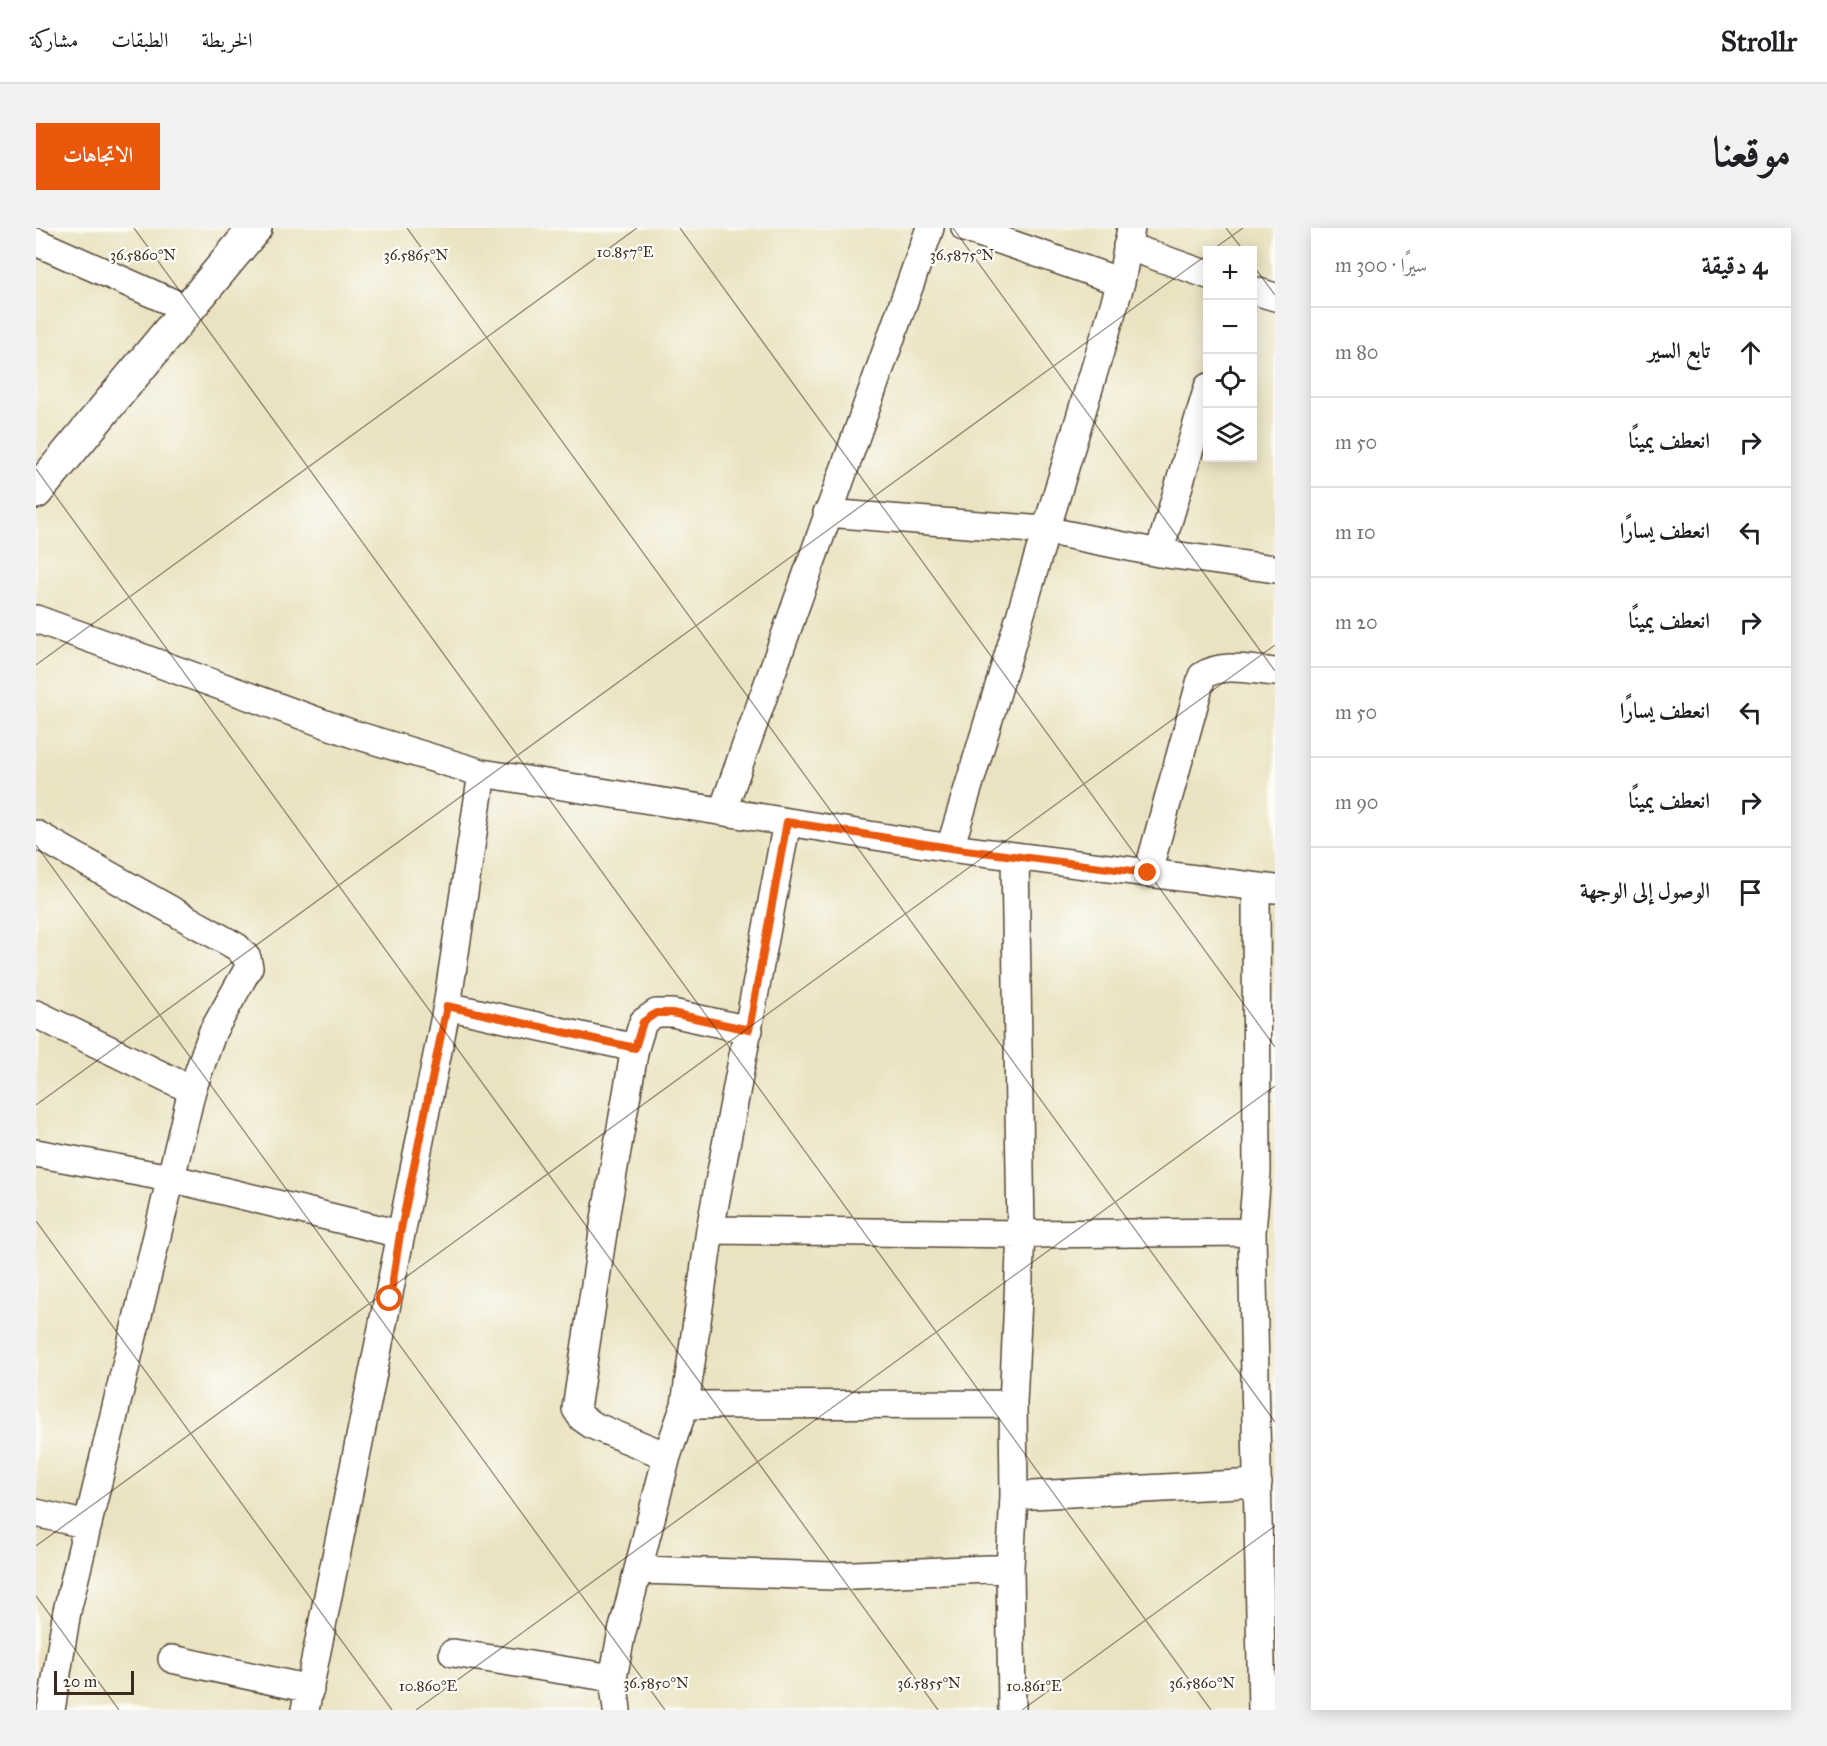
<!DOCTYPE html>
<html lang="ar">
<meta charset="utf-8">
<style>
:root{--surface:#fff;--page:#f2f2f2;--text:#202124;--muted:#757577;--line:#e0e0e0;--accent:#ea580c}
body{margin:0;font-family:"IM FELL Great Primer",Amiri,serif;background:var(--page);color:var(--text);direction:rtl}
.controls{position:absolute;right:18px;top:18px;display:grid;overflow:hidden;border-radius:0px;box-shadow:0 3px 15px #0003}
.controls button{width:54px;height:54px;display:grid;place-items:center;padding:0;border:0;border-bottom:2px solid var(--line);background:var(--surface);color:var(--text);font:30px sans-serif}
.scale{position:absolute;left:18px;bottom:15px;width:80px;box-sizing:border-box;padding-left:6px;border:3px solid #3b2a1e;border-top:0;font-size:16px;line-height:21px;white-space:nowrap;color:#3b2a1e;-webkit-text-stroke:4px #fdfcf7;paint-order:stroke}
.stop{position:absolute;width:18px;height:18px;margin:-14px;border:4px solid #ea580c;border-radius:50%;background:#fff}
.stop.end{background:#ea580c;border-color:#fff;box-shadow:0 2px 6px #0008}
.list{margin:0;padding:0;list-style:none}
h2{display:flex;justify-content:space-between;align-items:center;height:78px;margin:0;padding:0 24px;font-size:26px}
h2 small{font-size:20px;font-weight:400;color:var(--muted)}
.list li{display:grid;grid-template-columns:39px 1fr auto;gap:18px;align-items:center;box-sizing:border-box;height:90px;padding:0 24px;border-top:2px solid var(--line)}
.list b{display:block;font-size:22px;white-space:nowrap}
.list em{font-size:20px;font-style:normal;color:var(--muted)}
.icon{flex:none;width:33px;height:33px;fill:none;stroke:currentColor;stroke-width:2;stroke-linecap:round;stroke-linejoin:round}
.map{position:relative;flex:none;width:1239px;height:1482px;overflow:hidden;direction:ltr;border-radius:0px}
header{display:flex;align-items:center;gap:36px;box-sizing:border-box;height:84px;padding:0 30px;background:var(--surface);border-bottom:2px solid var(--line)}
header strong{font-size:28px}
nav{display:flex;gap:33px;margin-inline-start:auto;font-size:21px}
.intro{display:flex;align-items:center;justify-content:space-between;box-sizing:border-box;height:144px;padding:0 36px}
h1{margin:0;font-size:42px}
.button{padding:15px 27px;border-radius:0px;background:var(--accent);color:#fff;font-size:21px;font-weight:700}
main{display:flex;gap:36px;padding:0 36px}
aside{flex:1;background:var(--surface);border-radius:0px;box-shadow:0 3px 15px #0003}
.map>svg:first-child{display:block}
</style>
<header>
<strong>Strollr</strong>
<nav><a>الخريطة</a><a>الطبقات</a><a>مشاركة</a></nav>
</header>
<div class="intro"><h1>موقعنا</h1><a class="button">الاتجاهات</a></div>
<main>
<aside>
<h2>4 دقيقة<small>سيرًا · 300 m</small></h2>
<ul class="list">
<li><svg class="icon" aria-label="ahead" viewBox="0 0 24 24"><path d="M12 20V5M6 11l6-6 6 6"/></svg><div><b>تابع السير</b></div><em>80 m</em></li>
<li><svg class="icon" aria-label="right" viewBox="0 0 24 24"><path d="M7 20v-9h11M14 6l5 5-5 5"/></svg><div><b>انعطف يمينًا</b></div><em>50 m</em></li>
<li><svg class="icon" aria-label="left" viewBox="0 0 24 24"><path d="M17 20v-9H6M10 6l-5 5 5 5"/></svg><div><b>انعطف يسارًا</b></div><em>10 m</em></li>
<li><svg class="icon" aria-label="right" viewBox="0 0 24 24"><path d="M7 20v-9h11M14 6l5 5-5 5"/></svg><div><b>انعطف يمينًا</b></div><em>20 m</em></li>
<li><svg class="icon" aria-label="left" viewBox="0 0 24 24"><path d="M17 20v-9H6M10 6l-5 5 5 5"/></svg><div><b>انعطف يسارًا</b></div><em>50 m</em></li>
<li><svg class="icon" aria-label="right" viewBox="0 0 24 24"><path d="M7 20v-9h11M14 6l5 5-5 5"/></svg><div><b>انعطف يمينًا</b></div><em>90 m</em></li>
<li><svg class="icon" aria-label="arrive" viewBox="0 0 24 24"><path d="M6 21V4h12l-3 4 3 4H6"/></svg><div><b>الوصول إلى الوجهة</b></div></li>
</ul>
</aside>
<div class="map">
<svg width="1239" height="1482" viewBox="0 0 1239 1482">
<rect width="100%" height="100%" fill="#fdfcf7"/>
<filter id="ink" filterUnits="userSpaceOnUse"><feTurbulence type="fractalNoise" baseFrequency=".0167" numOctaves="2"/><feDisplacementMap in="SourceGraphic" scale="12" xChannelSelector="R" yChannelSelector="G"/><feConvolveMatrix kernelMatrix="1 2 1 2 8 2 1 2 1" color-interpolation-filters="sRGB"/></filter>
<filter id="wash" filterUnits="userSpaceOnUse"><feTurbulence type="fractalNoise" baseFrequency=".008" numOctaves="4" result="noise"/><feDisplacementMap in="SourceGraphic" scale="24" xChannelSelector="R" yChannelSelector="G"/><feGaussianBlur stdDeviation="1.35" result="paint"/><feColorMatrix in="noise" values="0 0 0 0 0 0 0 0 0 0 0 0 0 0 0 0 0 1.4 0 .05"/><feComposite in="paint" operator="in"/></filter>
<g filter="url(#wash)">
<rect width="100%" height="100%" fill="#eae2c0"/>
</g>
<g filter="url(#ink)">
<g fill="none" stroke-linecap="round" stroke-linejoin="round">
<defs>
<path id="minor" d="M929,0L1085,54
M0,14L151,81
M1091,18L1172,47
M1216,62L1239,69
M791,285L1008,302L1123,325L1239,341
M1123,325L1172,159
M0,391L317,506L446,545L914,620L1239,661
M687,582L894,0
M0,606L201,719L211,730L213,739L177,803L156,862L31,1383L15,1482
M914,620L1085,54L1095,0
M1112,644L1166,448C1187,434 1214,442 1239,444
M1220,659L1221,945L1216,1004L1226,1482
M411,778L599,820
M0,786L156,862
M0,925L134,950L364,1006
M674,1002L985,1006L1216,1004
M649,1177L977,1176
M631,1228L556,1197L546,1190L540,1181L570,985L599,820L607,794L620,785H636L713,802
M978,1268L1222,1255
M0,1285L52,1297
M603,1342L796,1348L974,1340
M417,1425L577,1450
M136,1431L274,1461
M269,1482L411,778L446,545
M581,1482L577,1450L585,1408L631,1228L649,1177L674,1002L751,594
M976,1482L974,1340L978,1268L977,1176L985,1006L979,628"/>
<path id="tertiary" d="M0,264L219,0"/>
</defs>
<use href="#minor" stroke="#554636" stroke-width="30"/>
<use href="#tertiary" stroke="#554636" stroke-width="36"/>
<use href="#minor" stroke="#fff" stroke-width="27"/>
<use href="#tertiary" stroke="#fff" stroke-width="33"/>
</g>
</g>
<g fill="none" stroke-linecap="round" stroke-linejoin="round" filter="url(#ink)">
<path stroke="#ea580c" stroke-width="8" d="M354,1071L364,1006L411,778L599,820L607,794L620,785H636L713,802L751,594L914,620L1112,645"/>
</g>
<path fill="none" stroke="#3b2a1e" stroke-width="1.5" stroke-opacity="0.45" d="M98,0L1175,1482M371,0L1239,1194M644,0L1239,819M917,0L1239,443M1190,0L1207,22M1176,22L1207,0M1216,36L1239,67M0,241L902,1482M0,437L601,0M0,617L629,1482M0,877L1172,26M0,993L356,1482M0,1318L1239,417M0,1368L83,1482M380,1482L1239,858M986,1482L1239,1298"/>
<g font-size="15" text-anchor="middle" fill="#3b2a1e" stroke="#fdfcf7" stroke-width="4.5" stroke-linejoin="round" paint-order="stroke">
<text x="589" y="29">10.857°E</text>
<text x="926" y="32">36.5875°N</text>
<text x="107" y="32">36.5860°N</text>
<text x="380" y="32">36.5865°N</text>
<text x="620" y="1460">36.5850°N</text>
<text x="893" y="1460">36.5855°N</text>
<text x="1166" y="1460">36.5860°N</text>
<text x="392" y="1463">10.860°E</text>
<text x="998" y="1463">10.861°E</text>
</g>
</svg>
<div class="controls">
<button>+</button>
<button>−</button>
<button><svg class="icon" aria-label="locate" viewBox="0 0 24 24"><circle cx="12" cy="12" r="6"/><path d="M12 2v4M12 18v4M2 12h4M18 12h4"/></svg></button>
<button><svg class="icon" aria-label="layers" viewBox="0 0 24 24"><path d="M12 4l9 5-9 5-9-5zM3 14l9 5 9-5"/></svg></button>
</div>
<div class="scale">20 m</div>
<div class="stop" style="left:354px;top:1071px"></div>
<div class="stop end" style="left:1112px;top:645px"></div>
</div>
</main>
